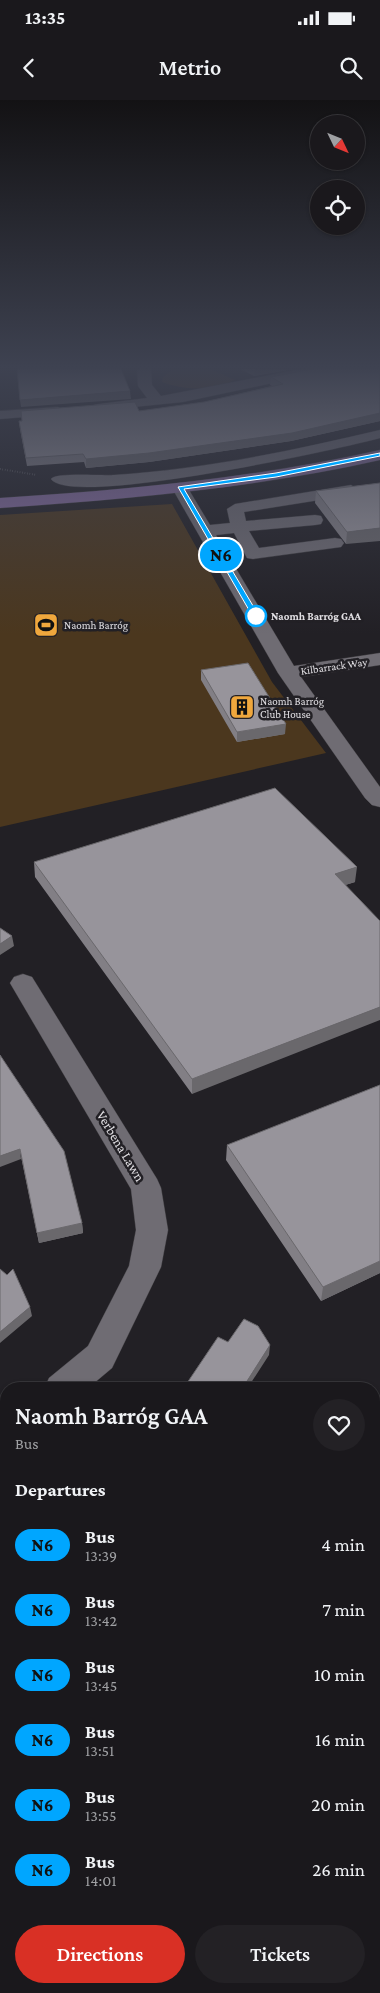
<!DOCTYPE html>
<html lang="en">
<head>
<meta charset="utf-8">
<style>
	:root { --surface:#1a181c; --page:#232125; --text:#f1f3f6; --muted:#9fa0a3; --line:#38373b; --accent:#d93025 }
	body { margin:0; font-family:"Crimson Pro",serif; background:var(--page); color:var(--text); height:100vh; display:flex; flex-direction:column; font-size:19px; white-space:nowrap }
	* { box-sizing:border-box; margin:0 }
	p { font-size:16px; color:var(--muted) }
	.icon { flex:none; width:28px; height:28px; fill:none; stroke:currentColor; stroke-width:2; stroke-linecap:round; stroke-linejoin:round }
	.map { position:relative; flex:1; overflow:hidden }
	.sheet { position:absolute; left:0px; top:1282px; width:380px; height:611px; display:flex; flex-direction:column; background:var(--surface); border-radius:20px 20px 0 0; box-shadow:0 1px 4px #0004,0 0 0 1px var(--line) }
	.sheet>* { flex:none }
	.badge { padding:0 10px; border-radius:16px; font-size:18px; line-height:32px }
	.needle { width:32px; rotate:133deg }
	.tools { position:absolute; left:310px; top:15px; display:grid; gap:10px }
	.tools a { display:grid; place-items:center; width:55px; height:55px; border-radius:50%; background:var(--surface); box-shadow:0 1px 4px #0004,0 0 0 1px var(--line); font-size:25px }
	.map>.badge { position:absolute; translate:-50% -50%; box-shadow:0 0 0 2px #fff }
	h2 { padding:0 15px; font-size:19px; line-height:45px }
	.round { display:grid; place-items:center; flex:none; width:52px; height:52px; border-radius:26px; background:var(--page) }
	.summary { display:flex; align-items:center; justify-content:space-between; height:85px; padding:0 15px }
	h1 { font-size:24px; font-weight:600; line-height:38px }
	.primary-button { display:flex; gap:10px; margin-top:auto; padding:10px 15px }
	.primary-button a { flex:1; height:58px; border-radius:30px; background:var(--accent); color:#fff; font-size:20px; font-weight:600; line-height:58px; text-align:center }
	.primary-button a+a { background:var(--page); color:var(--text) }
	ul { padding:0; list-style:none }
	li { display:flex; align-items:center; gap:15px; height:65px; padding:0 15px }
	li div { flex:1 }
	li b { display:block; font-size:19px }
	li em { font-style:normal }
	li .badge { min-width:55px; font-weight:700; text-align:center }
	.status { display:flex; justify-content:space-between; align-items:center; height:35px; padding:0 25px; background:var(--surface); direction:ltr }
	.status svg { height:14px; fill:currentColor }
	header { display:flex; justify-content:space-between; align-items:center; height:65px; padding:0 15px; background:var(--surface); font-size:22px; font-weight:600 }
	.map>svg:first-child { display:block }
</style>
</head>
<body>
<div class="status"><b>13:35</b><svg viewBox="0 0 49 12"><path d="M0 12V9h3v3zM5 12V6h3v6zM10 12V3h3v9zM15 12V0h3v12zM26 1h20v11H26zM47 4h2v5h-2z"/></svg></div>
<header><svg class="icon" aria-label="back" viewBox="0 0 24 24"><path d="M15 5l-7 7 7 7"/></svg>Metrio<svg class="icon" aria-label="search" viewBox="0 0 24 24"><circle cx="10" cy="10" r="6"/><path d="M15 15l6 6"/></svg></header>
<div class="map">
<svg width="380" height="1893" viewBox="0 0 380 1893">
	<rect width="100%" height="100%" fill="#222025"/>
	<path fill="#4b371e" d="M173,269h37l25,11c-23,11 -50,11 -73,2l1,-5z
		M172,404l100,178 54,71 -326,74v-312z"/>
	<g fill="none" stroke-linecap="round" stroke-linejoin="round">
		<defs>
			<path id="minor" d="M137,269h14l1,16 9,11 141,-27h25l-7,4 -137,29 -89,9 -2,-3 2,-3 5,-1 48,-6 -9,-12z
				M58,307l7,4 -2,3 -63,5v-8z
				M380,330v8c-40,11 -309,70 -329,41 5,-7 51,-3 63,-4 90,-6 178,-24 266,-45z
				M180,383l6,2 24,40 20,-2 -3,-14 8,-5 116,-19 8,5 -8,5 -107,17 2,9 69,-6 6,1 2,4 -2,4 -6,1 -66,6 10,17 76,-10 6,1 3,4 -3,4 -88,12 -6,-1 -13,-25 -18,2 78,131 86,-13v12l-79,12 79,110v20l-8,-2 -7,-7 -87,-125 -106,-185z
				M23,874l9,3 125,202 4,9 7,42 -7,37 -49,101 -25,21h-43l5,-11 39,-32 41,-80 7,-36 -5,-41 -121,-206 4,-6z
				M6,1316v35l-6,3v-36z"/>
			<path id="major" d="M380,350v10c-125,28 -252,39 -380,48v-10c128,-8 255,-20 380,-48z"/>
		</defs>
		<use href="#minor" stroke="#3f3d41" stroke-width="1"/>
		<use href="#major" stroke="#3f3d41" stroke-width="1"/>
		<path stroke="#78767a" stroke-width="2" stroke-dasharray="0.5 2" stroke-linecap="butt" d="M0,369l37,6"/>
		<use href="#minor" fill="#6f6c73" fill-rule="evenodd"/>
		<use href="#major" fill="#866c9f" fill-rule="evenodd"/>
		<defs>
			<path id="rail-far1" d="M374,1379l6,-6"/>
			<path id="rail" d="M374,1405l6,-6
				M0,1740l6,-7
				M0,1771l6,-6"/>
		</defs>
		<use href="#rail-far1" stroke="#7f7d82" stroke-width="6"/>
		<use href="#rail" stroke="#7f7d82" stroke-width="8"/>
		<use href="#rail-far1" stroke="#222025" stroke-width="4.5" stroke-dasharray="13" stroke-linecap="butt"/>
		<use href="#rail" stroke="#222025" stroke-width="5.5" stroke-dasharray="17" stroke-linecap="butt"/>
	</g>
	<path fill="#827f85" d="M240,269h53l-39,7z
		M380,269v52l-89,20 -142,21 -63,6 -2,-6 -57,4 -7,-37 -1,-8 120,-10 65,-9 68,-16 -2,-1 1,-8z
		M380,383l-34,61 -31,-41 1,-12z
		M201,570l84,64 -48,8 -36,-62z
		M34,762l321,20 -10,3 -153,209 -157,-217z
		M0,955l82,168 1,10 -44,10z
		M380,985v188l-59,28 -95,-141 1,-15z
		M380,1587v113l-4,3 -2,-4v-107z
		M6,1597v44l-6,-7v-30z"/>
	<path fill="#6a686c" d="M255,269h38l-39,7z
		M130,291l1,8 -110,8 -1,-7z
		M380,313v8l-89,20 -142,21 -63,6v-9z
		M380,428v13l-34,3 1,-12z
		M286,624l-1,10 -48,8v-10z
		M357,767l-2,15 -22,7 2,-15z
		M12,836l2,10 -14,9v-11z
		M380,907v13l-188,74v-15z
		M20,1049l1,10 -21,8v-11z
		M82,1123l1,10 -44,10 -2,-10z
		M380,1161v12l-59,28 2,-14z
		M30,1207l2,9 -32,27v-11z
		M270,1245l-1,10 -22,34h-5z
		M6,1513v10l-6,5v-9z
		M380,1694v6l-4,3 3,-8z"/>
	<path fill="#97949b" stroke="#6a686c" d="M17,269h104l9,22 -110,9z
		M313,269h67v44l-88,20 -143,20 -63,6 -3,-5 -57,4 -7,-37h3l-1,-10 114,-9 4,9 65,-9 79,-18 -12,-7z
		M380,383v45l-33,4 -31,-41z
		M248,563l38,61 -49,8 -36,-62z
		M275,688l82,79 -22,7 45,47v86l-188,72 -158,-217z
		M0,828l12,8 -12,8z
		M0,955l64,96 18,72 -45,10 -17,-84 -20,7z
		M380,985v176l-57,26 -96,-142z
		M0,1169l7,6 6,-6 17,38 -30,25z
		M244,1219l14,7 12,19 -28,44h-59l35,-52 10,5z
		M6,1443v70l-6,6v-71z
		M380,1587v107l-1,1 -5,-9v-94z
		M6,1597v38l-1,2 -5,-5v-28z
		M6,1864v24h327l3,5h-336v-24z"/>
	<linearGradient id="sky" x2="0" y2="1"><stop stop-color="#131214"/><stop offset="0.5" stop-color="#3e4251"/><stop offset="1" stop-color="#3e4251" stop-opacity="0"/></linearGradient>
	<rect width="380" height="534" fill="url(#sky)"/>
	<path fill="#00a6ff" stroke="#fff" d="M380,353v3l-104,21 -92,12 75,127 -6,1 -75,-130 98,-14z"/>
	<defs>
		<symbol id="stadium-square" viewBox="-11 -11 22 22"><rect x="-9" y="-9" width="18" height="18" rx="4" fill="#efa73d" stroke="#222025"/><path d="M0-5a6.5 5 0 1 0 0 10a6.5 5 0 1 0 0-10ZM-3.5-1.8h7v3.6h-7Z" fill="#111"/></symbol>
		<symbol id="building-square" viewBox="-11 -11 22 22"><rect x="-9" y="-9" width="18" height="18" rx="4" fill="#efa73d" stroke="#222025"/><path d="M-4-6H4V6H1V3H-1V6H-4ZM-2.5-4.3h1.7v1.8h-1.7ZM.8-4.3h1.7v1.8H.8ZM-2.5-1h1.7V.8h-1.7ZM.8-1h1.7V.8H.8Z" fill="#111"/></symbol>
	</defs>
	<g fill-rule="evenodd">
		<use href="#stadium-square" x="32" y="511" width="28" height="28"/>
		<use href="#building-square" x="228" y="593" width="28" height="28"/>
	</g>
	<circle fill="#fff" stroke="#00a6ff" stroke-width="2.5" cx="256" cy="516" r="10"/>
	<g text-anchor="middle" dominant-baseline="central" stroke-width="5" stroke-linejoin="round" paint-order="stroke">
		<g font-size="11" font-weight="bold" fill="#e0dee2" stroke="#222025" text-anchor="start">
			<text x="271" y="516">Naomh Barróg GAA</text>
		</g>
		<g font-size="11" fill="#e0dee2" stroke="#222025" text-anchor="start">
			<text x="64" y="525">Naomh Barróg</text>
			<text x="260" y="601">Naomh Barróg<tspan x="260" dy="13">Club House</tspan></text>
		</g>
		<g font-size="11" fill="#e0dee2" stroke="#222025">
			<text transform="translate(334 566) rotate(-8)">Kilbarrack Way</text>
		</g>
		<g font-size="14" fill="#e0dee2" stroke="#222025">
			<text transform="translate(121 1046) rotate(59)">Verbena Lawn</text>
		</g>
	</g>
</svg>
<div class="tools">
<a><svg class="needle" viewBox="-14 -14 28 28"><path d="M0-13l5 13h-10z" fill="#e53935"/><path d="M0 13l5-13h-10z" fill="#9fa0a3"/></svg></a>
<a><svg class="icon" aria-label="locate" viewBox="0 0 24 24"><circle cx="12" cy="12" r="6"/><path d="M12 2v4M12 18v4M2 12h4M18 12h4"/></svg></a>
</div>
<b class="badge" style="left:221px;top:455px;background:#00a6ff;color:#111">N6</b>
<section class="sheet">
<div class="summary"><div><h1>Naomh Barróg GAA</h1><p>Bus</p></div><a class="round"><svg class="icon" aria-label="heart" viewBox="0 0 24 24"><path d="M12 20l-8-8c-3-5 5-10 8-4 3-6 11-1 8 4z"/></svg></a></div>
<h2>Departures</h2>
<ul>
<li><span class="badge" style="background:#00a6ff;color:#111">N6</span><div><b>Bus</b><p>13:39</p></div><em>4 min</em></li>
<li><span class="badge" style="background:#00a6ff;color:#111">N6</span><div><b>Bus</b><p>13:42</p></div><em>7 min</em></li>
<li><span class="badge" style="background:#00a6ff;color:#111">N6</span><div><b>Bus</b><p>13:45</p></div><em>10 min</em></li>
<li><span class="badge" style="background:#00a6ff;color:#111">N6</span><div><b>Bus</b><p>13:51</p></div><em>16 min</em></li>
<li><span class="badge" style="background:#00a6ff;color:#111">N6</span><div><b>Bus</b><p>13:55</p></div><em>20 min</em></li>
<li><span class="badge" style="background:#00a6ff;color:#111">N6</span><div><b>Bus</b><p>14:01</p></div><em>26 min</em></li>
</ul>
<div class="primary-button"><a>Directions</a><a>Tickets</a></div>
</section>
</div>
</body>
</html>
